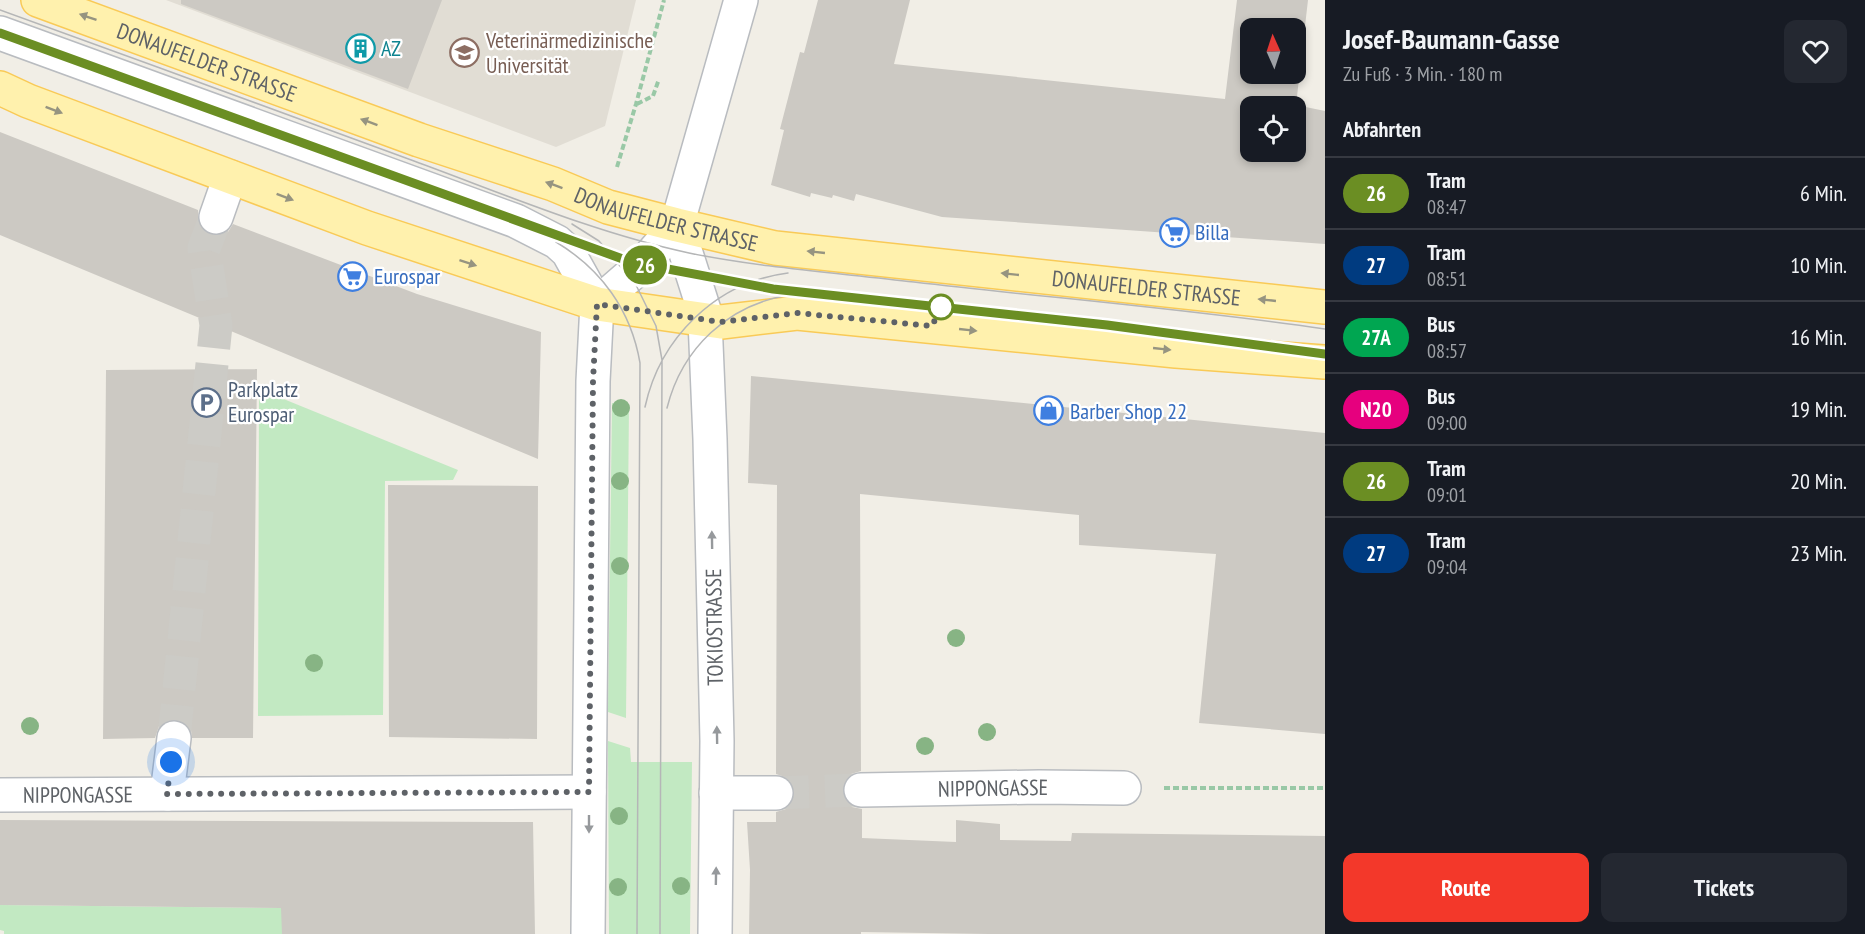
<!DOCTYPE html>
<html lang="de">
<head>
<meta charset="utf-8">
<style>
	:root { --surface:#171b24; --page:#242831; --text:#f1f3f6; --muted:#9ea1a6; --line:#363941; --accent:#f3382a }
	body { margin:0; font-family:"PT Sans Narrow",sans-serif; background:var(--page); color:var(--text); height:100vh; display:flex; flex-direction:column; font-size:22px; white-space:nowrap }
	* { box-sizing:border-box; margin:0 }
	p { font-size:20px; color:var(--muted) }
	.icon { flex:none; width:33px; height:33px; fill:none; stroke:currentColor; stroke-width:2; stroke-linecap:round; stroke-linejoin:round }
	.map { position:relative; flex:1; overflow:hidden }
	.details { display:flex; flex-direction:column; background:var(--surface); width:540px }
	.details>* { flex:none }
	.badge { padding:0 12px; border-radius:20px; font-size:21px; line-height:39px }
	.needle { width:39px; rotate:357deg }
	.tools { position:absolute; left:1240px; top:18px; display:grid; gap:12px }
	.tools a { display:grid; place-items:center; width:66px; height:66px; border-radius:12px; background:var(--surface); box-shadow:0 3px 9px #0003; font-size:30px }
	.you { position:absolute; width:30px; height:30px; margin:-15px; border:4px solid #fff; border-radius:50%; background:#1a73e8; box-shadow:0 0 0 9px #1a73e833 }
	.map>.badge { position:absolute; translate:-50% -50%; box-shadow:0 0 0 3px #fff }
	h2 { padding:0 18px; font-size:22px; line-height:54px }
	.round { display:grid; place-items:center; flex:none; width:63px; height:63px; border-radius:12px; background:var(--page) }
	.overview { display:flex; align-items:center; justify-content:space-between; height:102px; padding:0 18px }
	h1 { font-size:28px; font-weight:700; line-height:45px }
	.action { display:flex; gap:12px; margin-top:auto; padding:12px 18px }
	.action a { flex:1; height:69px; border-radius:12px; background:var(--accent); color:#fff; font-size:24px; font-weight:700; line-height:69px; text-align:center }
	.action a+a { background:var(--page); color:var(--text) }
	ul { padding:0; list-style:none }
	li { display:flex; align-items:center; gap:18px; height:72px; padding:0 18px; border-top:2px solid var(--line) }
	li div { flex:1 }
	li b { display:block; font-size:22px }
	li em { font-style:normal }
	li .badge { min-width:66px; font-weight:700; text-align:center }
	main { display:flex; flex:1; min-height:0 }
	.map>svg:first-child { display:block }
</style>
</head>
<body>
<main>
<div class="map">
<svg width="1325" height="934" viewBox="0 0 1325 934">
	<rect width="100%" height="100%" fill="#f1eee6"/>
	<path fill="#e1ddd4" d="M166,0h470l-31,126 -49,21z"/>
	<path fill="#c2e9c2" d="M259,389l199,81 -5,10 -68,1 -2,234 -125,1z
		M612,403l17,2 -3,313 -18,-6z
		M608,741l22,7 1,14h61l-2,172h-81z
		M0,905l286,3 45,26h-327v-3l-4,-1z"/>
	<path fill="#ccc9c3" fill-rule="evenodd" d="M181,0h261l-34,89 -227,-85z
		M818,0h92l-16,64 331,35 12,-99h71l-12,105 29,6v133l-383,-27 -86,-23 -2,7 -21,-6 -1,3 -21,-5 -1,4 -39,-12 13,-55 -4,-1 20,-77 4,1zM1251,28h45v46h-45zM1251,106h45v46h-45z
		M0,132l198,78v11l3,8 8,5 11,1 8,-3 5,-8 184,70 124,38 -3,127 -538,-224z
		M257,369l-4,369h-61l-1,-8 -5,-7 -10,-4 -10,2 -7,5 -4,12 -52,1 3,-369z
		M751,376l574,57v301l-126,-11 17,-169 -137,-9v-30l-219,-21 1,277 -10,3 -6,6 -3,10 3,10 7,7 10,2v29l94,4v-22l44,4v16l71,1 1,-8 253,3v98h-337l-127,-2v2h-112l1,-64 -3,-48h29v-10l10,-3 6,-6 3,-9 -3,-11 -7,-6 -9,-3 1,-289 -29,-2z
		M388,485l150,1 -1,253 -148,-2z
		M0,820l533,2 2,112h-253l-1,-26 -281,-3z"/>
	<g fill="none" stroke-linecap="round" stroke-linejoin="round">
		<path stroke="#cccbc6" stroke-width="33" stroke-dasharray="33 16" stroke-linecap="butt" d="M174,738l42,-413 -12,-77 12,-31
			M776,793l85,-3"/>
		<defs>
			<g id="minor">
				<path d="M0,33l516,188 41,21 11,10 29,52"/>
				<path d="M216,217l14,-40"/>
				<path id="s1" d="M861,790l178,-3 85,1"/>
				<path d="M716,793h60"/>
				<path d="M167,794l7,-56"/>
				<path id="s2" d="M0,795l589,-3"/>
				<path d="M588,934l5,-553 4,-77 46,-40 34,-39"/>
				<path d="M715,934l2,-193 -7,-302 -5,-119 -1,-10 -27,-85 64,-225"/>
			</g>
			<g id="major">
				<path id="s3" d="M38,0l381,140 134,44 55,23 69,18 98,23 550,59"/>
				<path d="M0,88l28,13 339,127 230,76 124,18 76,-9 379,38 149,11"/>
			</g>
		</defs>
		<use href="#minor" stroke="#b9bcc0" stroke-width="36"/>
		<use href="#major" stroke="#f9ca57" stroke-width="36"/>
		<path stroke="#99c8a6" stroke-width="4" stroke-dasharray="6 3" stroke-linecap="butt" d="M637,104l16,-8 6,-17
			M617,167l19,-63 28,-104
			M1164,788h161"/>
		<use href="#minor" stroke="#fff" stroke-width="33"/>
		<use href="#major" stroke="#fff1ad" stroke-width="33"/>
		<path stroke="#b5b6b7" stroke-width="1.5" d="M0,10c138,50 277,100 414,151 90,33 181,72 275,92 74,15 150,20 225,29 137,16 274,27 411,47
			M0,33l631,229 142,27 334,36 218,29
			M572,224l27,17 37,44 20,41 6,34 -2,574
			M556,242c45,27 75,68 84,121l-3,571
			M645,407c15,-69 71,-125 143,-134
			M667,408c15,-60 61,-103 122,-113"/>
	</g>
	<g fill="#87b484">
		<circle cx="621" cy="408" r="9"/>
		<circle cx="620" cy="481" r="9"/>
		<circle cx="620" cy="566" r="9"/>
		<circle cx="956" cy="638" r="9"/>
		<circle cx="314" cy="663" r="9"/>
		<circle cx="30" cy="726" r="9"/>
		<circle cx="987" cy="732" r="9"/>
		<circle cx="925" cy="746" r="9"/>
		<circle cx="619" cy="816" r="9"/>
		<circle cx="681" cy="886" r="9"/>
		<circle cx="618" cy="887" r="9"/>
	</g>
	<defs><path id="oneway-solid" d="M-6-.8H1V-3.2L6.5 0L1 3.2V.8H-6Z" transform="scale(1.5)"/></defs>
	<g fill="#969480">
		<use href="#oneway-solid" transform="translate(88 17) rotate(-161)"/>
		<use href="#oneway-solid" transform="translate(54 110) rotate(21)"/>
		<use href="#oneway-solid" transform="translate(369 122) rotate(-160)"/>
		<use href="#oneway-solid" transform="translate(554 185) rotate(-160)"/>
		<use href="#oneway-solid" transform="translate(285 197) rotate(21)"/>
		<use href="#oneway-solid" transform="translate(816 252) rotate(-174)"/>
		<use href="#oneway-solid" transform="translate(468 263) rotate(18)"/>
		<use href="#oneway-solid" transform="translate(1010 274) rotate(-174)"/>
		<use href="#oneway-solid" transform="translate(1267 300) rotate(-174)"/>
		<use href="#oneway-solid" transform="translate(968 330) rotate(6)"/>
		<use href="#oneway-solid" transform="translate(1162 349) rotate(6)"/>
	</g>
	<g fill="#96999c">
		<use href="#oneway-solid" transform="translate(712 540) rotate(-91)"/>
		<use href="#oneway-solid" transform="translate(717 735) rotate(-91)"/>
		<use href="#oneway-solid" transform="translate(589 824) rotate(90)"/>
		<use href="#oneway-solid" transform="translate(716 876) rotate(-89)"/>
	</g>
	<g fill="none" stroke-linecap="round" stroke-linejoin="round">
		<defs>
			<path id="line" d="M0,33l631,229 142,27 334,36 218,29"/>
		</defs>
		<use href="#line" stroke="#fff" stroke-width="14"/>
		<use href="#line" stroke="#6b8e23" stroke-width="9"/>
		<path stroke="#5e6267" stroke-width="6" stroke-dasharray="0 10.8" d="M171,762l-4,32 422,-2 4,-411 4,-77 124,18 76,-9 135,13 9,-19"/>
	</g>
	<defs>
		<symbol id="building-ring" viewBox="-11 -11 22 22"><circle r="9.5" fill="#fff" stroke="#0f9aa8" stroke-width="1.5"/><path d="M-4-6H4V6H1V3H-1V6H-4ZM-2.5-4.3h1.7v1.8h-1.7ZM.8-4.3h1.7v1.8H.8ZM-2.5-1h1.7V.8h-1.7ZM.8-1h1.7V.8H.8Z" fill="#0f9aa8"/></symbol>
		<symbol id="university-ring" viewBox="-11 -11 22 22"><circle r="9.5" fill="#fff" stroke="#8d6e63" stroke-width="1.5"/><path d="M0-5L7-2L0 1L-7-2ZM-4 1L0 2.5L4 1V4Q0 6-4 4Z" fill="#8d6e63"/></symbol>
		<symbol id="supermarket-ring" viewBox="-11 -11 22 22"><circle r="9.5" fill="#fff" stroke="#3f7fe0" stroke-width="1.5"/><path d="M-6-5.5h2.5l.6 2H6L4.5 2H-2.5L-4.4-4H-6ZM-1.5 3.2a1.3 1.3 0 1 0 .1 0ZM3 3.2a1.3 1.3 0 1 0 .1 0Z" fill="#3f7fe0"/></symbol>
		<symbol id="parking-ring" viewBox="-11 -11 22 22"><circle r="9.5" fill="#fff" stroke="#5c6f8a" stroke-width="1.5"/><path d="M-3.5-5.5H1a3.5 3.5 0 0 1 0 7H-1V5.5H-3.5ZM-1-3.4V-.6H.8a1.4 1.4 0 0 0 0-2.8Z" fill="#5c6f8a"/></symbol>
		<symbol id="shop-ring" viewBox="-11 -11 22 22"><circle r="9.5" fill="#fff" stroke="#3f7fe0" stroke-width="1.5"/><path d="M-5-2.5h2.3a2.7 3.5 0 0 1 5.4 0H5L5.5 6h-11ZM-1.5-2.5h3a1.5 2.3 0 0 0-3 0Z" fill="#3f7fe0"/></symbol>
	</defs>
	<g fill-rule="evenodd">
		<use href="#building-ring" x="344" y="32" width="33" height="33"/>
		<use href="#university-ring" x="448" y="36" width="33" height="33"/>
		<use href="#supermarket-ring" x="1158" y="216" width="33" height="33"/>
		<use href="#supermarket-ring" x="336" y="260" width="33" height="33"/>
		<use href="#parking-ring" x="190" y="386" width="33" height="33"/>
		<use href="#shop-ring" x="1032" y="394" width="33" height="33"/>
	</g>
	<circle fill="#fff" stroke="#6b8e23" stroke-width="3" cx="941" cy="307" r="12"/>
	<g text-anchor="middle" dominant-baseline="central" stroke-width="4.5" stroke-linejoin="round" paint-order="stroke">
		<g font-size="22" fill="#785e54" stroke="#fff" text-anchor="start">
			<text x="486" y="40">Veterinärmedizinische<tspan x="486" dy="25">Universität</tspan></text>
		</g>
		<g font-size="22" fill="#0d838f" stroke="#fff" text-anchor="start">
			<text x="381" y="48">AZ</text>
		</g>
		<g font-size="22" fill="#5e6267" stroke="#fff">
			<text stroke="none"><textPath href="#s3" startOffset="180">DONAUFELDER STRASSE</textPath></text>
			<text stroke="none"><textPath href="#s3" startOffset="666">DONAUFELDER STRASSE</textPath></text>
			<text stroke="none"><textPath href="#s3" startOffset="1152">DONAUFELDER STRASSE</textPath></text>
			<text transform="translate(714 627) rotate(-91)">TOKIOSTRASSE</text>
			<text stroke="none"><textPath href="#s1" startOffset="132">NIPPONGASSE</textPath></text>
			<text stroke="none"><textPath href="#s2" startOffset="78">NIPPONGASSE</textPath></text>
		</g>
		<g font-size="22" fill="#366cbe" stroke="#fff" text-anchor="start">
			<text x="1195" y="232">Billa</text>
			<text x="374" y="276">Eurospar</text>
			<text x="1070" y="411">Barber Shop 22</text>
		</g>
		<g font-size="22" fill="#4e5e75" stroke="#fff" text-anchor="start">
			<text x="228" y="389">Parkplatz<tspan x="228" dy="25">Eurospar</tspan></text>
		</g>
	</g>
</svg>
<div class="tools">
<a><svg class="needle" viewBox="-14 -14 28 28"><path d="M0-13l5 13h-10z" fill="#e53935"/><path d="M0 13l5-13h-10z" fill="#9ea1a6"/></svg></a>
<a><svg class="icon" aria-label="locate" viewBox="0 0 24 24"><circle cx="12" cy="12" r="6"/><path d="M12 2v4M12 18v4M2 12h4M18 12h4"/></svg></a>
</div>
<div class="you" style="left:171px;top:762px"></div>
<b class="badge" style="left:645px;top:265px;background:#6b8e23;color:#fff">26</b>
</div>
<section class="details">
<div class="overview"><div><h1>Josef-Baumann-Gasse</h1><p>Zu Fuß · 3 Min. · 180 m</p></div><a class="round"><svg class="icon" aria-label="heart" viewBox="0 0 24 24"><path d="M12 20l-8-8c-3-5 5-10 8-4 3-6 11-1 8 4z"/></svg></a></div>
<h2>Abfahrten</h2>
<ul>
<li><span class="badge" style="background:#6b8e23;color:#fff">26</span><div><b>Tram</b><p>08:47</p></div><em>6 Min.</em></li>
<li><span class="badge" style="background:#003b80;color:#fff">27</span><div><b>Tram</b><p>08:51</p></div><em>10 Min.</em></li>
<li><span class="badge" style="background:#00a651;color:#fff">27A</span><div><b>Bus</b><p>08:57</p></div><em>16 Min.</em></li>
<li><span class="badge" style="background:#e6007e;color:#fff">N20</span><div><b>Bus</b><p>09:00</p></div><em>19 Min.</em></li>
<li><span class="badge" style="background:#6b8e23;color:#fff">26</span><div><b>Tram</b><p>09:01</p></div><em>20 Min.</em></li>
<li><span class="badge" style="background:#003b80;color:#fff">27</span><div><b>Tram</b><p>09:04</p></div><em>23 Min.</em></li>
</ul>
<div class="action"><a>Route</a><a>Tickets</a></div>
</section>
</main>
</body>
</html>
